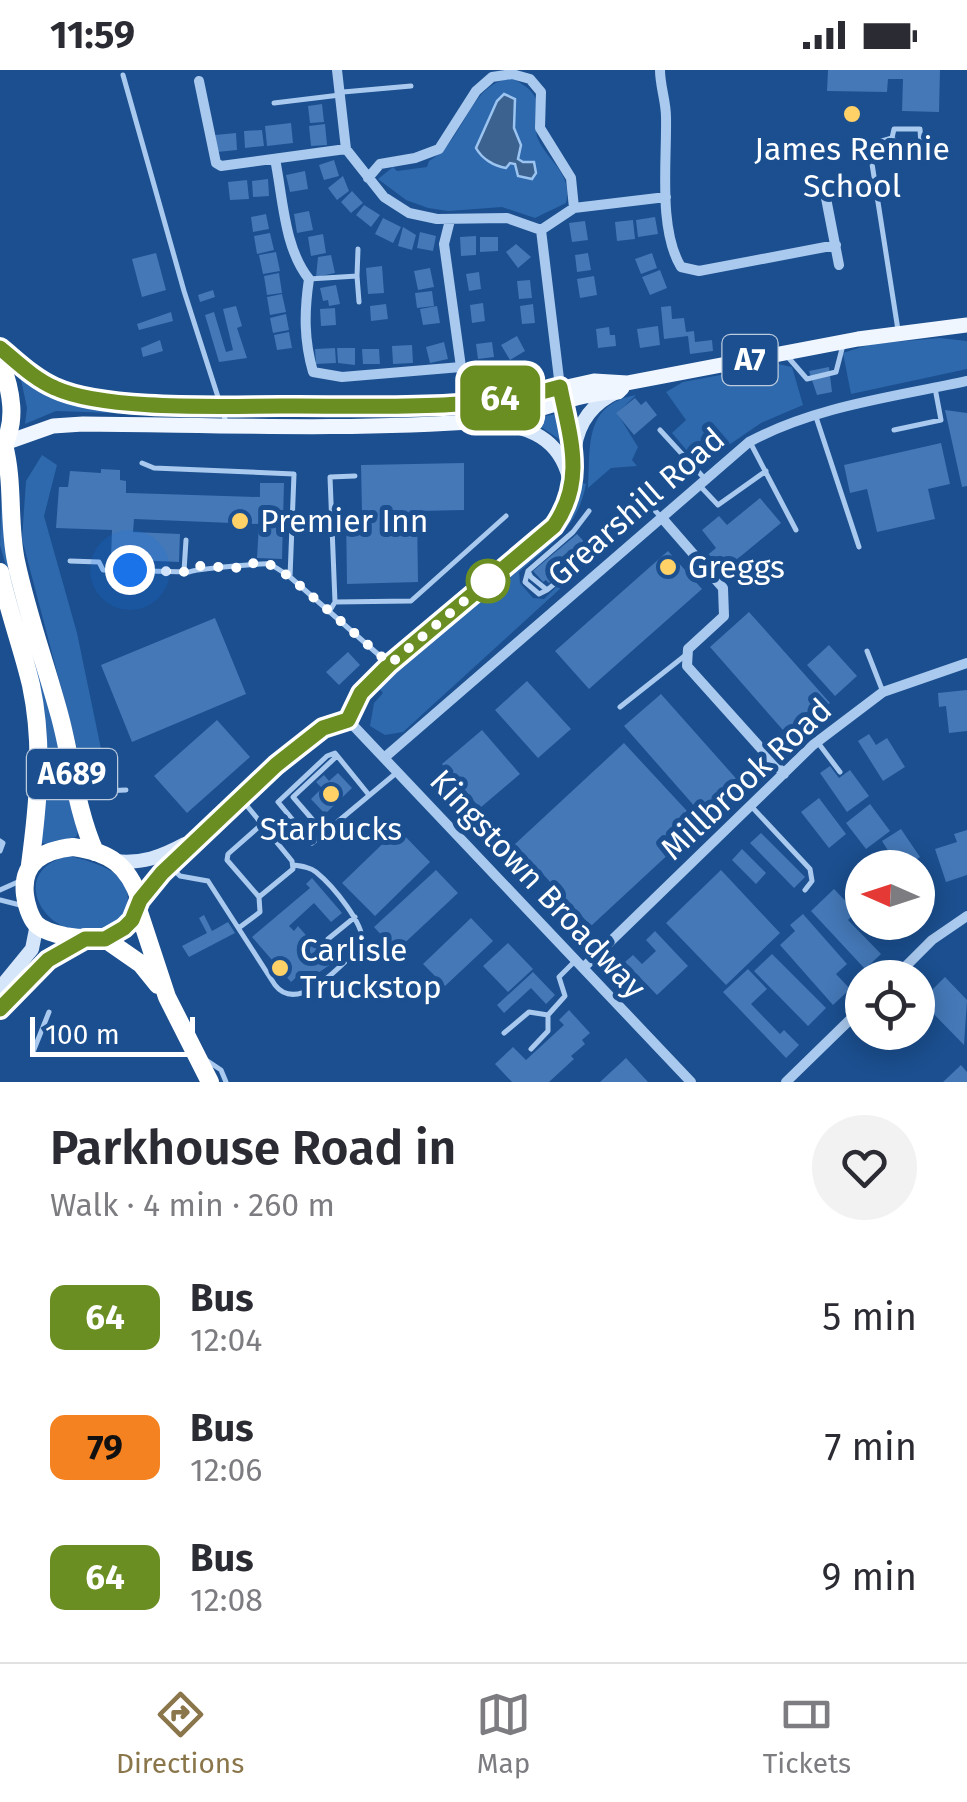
<!DOCTYPE html>
<html lang="en">
<head>
<meta charset="utf-8">
<style>
	:root { --surface:#fff; --page:#f2f2f3; --text:#2b2b33; --muted:#7c7c81; --line:#e1e1e2; --accent:#8a764a }
	body { margin:0; font-family:"Fira Sans",sans-serif; background:var(--page); color:var(--text); height:100vh; display:flex; flex-direction:column; font-size:38px; white-space:nowrap }
	* { box-sizing:border-box; margin:0 }
	p { font-size:32px; color:var(--muted) }
	.icon { flex:none; width:55px; height:55px; fill:none; stroke:currentColor; stroke-width:2; stroke-linecap:round; stroke-linejoin:round }
	.map { position:relative; height:1012px; overflow:hidden }
	.sheet { display:flex; flex-direction:column; background:var(--surface); flex:1 }
	.sheet>* { flex:none }
	.badge { padding:0 20px; border-radius:15px; font-size:35px; line-height:65px }
	.needle { width:65px; rotate:273deg }
	.buttons { position:absolute; left:845px; top:780px; display:grid; gap:20px }
	.buttons a { display:grid; place-items:center; width:90px; height:90px; border-radius:50%; background:var(--surface); box-shadow:0 5px 25px #0003; font-size:50px }
	.scale { position:absolute; left:30px; bottom:25px; width:165px; box-sizing:border-box; padding-left:10px; border:5px solid #fff; border-top:0; font-size:28px; line-height:35px; white-space:nowrap; color:#fff; -webkit-text-stroke:8px #1b4f8f; paint-order:stroke }
	.you { position:absolute; width:50px; height:50px; margin:-25px; border:8px solid #fff; border-radius:50%; background:#1a73e8; box-shadow:0 0 0 15px #1a73e833 }
	.map>.badge { position:absolute; translate:-50% -50%; box-shadow:0 0 0 5px #fff }
	.round { display:grid; place-items:center; flex:none; width:105px; height:105px; border-radius:52px; background:var(--page) }
	.overview { display:flex; align-items:center; justify-content:space-between; height:170px; padding:0 50px }
	h1 { font-size:48px; font-weight:600; line-height:75px }
	ul { padding:0; list-style:none }
	li { display:flex; align-items:center; gap:30px; height:130px; padding:0 50px }
	li div { flex:1 }
	li b { display:block; font-size:38px }
	li em { font-style:normal }
	li .badge { min-width:110px; font-weight:700; text-align:center }
	.status { display:flex; justify-content:space-between; align-items:center; height:70px; padding:0 50px; background:var(--surface); direction:ltr }
	.status svg { height:28px; fill:currentColor }
	.menu { display:flex; justify-content:space-around; align-items:center; height:140px; border-top:2px solid var(--line); background:var(--surface); font-size:28px; color:var(--muted) }
	.menu a { display:grid; justify-items:center; gap:5px }
	.menu .active { color:var(--accent) }
	.map>svg:first-child { display:block }
</style>
</head>
<body>
<div class="status"><b>11:59</b><svg viewBox="0 0 49 12"><path d="M0 12V9h3v3zM5 12V6h3v6zM10 12V3h3v9zM15 12V0h3v12zM26 1h20v11H26zM47 4h2v5h-2z"/></svg></div>
<div class="map">
<svg width="967" height="1012" viewBox="0 0 967 1012">
	<rect width="100%" height="100%" fill="#1b4f8f"/>
	<path fill="#2e69ad" d="M512,8c10,6 19,10 24,21 6,13 -4,27 2,40 10,23 35,34 28,64l-31,15 -33,-11 -54,4 -20,-3 -22,-8 -28,-21 15,-12 4,4 30,-4 2,-6c37,-20 38,-77 83,-83z
		M940,268l27,3v28l-116,25 -8,-41 28,-9z
		M778,294l14,3 11,38 -42,18 -54,37 -13,-1 -22,-26 14,-13 -20,-28 17,-10z
		M20,305c53,38 115,31 177,34l1,7 -142,-5 -31,13 2,-16z
		M636,325l-19,18 21,34 -6,13 5,6 -26,2 -23,20c3,-42 -5,-83 48,-93z
		M557,344l5,27 -24,-16 -16,-5z
		M42,385l15,10 -13,51 33,117 28,135 -21,7 -62,-236 4,-58z
		M2,402l76,360 -2,5 -30,7 -6,-2 -5,-172 -35,-125z
		M582,413l4,1c-8,44 -36,61 -67,88l1,11 13,15 11,1 84,-82v-10l7,-5 10,16 -4,4 -7,-5 -29,26 -10,22 -11,2 -181,165 -18,3 -15,-9 4,-23 9,-10 -4,-5 187,-164 8,-13z
		M69,786c14,3 31,8 44,16 22,14 19,45 -5,55 -59,24 -107,-56 -39,-71z"/>
	<path fill="#3c6290" stroke="#9cc4f0" stroke-width="2.5" d="M504,24l11,5 -1,29 7,17 -3,14 5,3h11l2,11 -4,6 -14,-3 -3,-12 -5,-1 -4,5c-12,-2 -24,-9 -30,-20l21,-47z"/>
	<path fill="#4478b7" d="M828,0h112l-1,42 -37,-1 1,-32h-15l-1,13 -60,-1z
		M322,34l2,18 -14,1 -2,-17z
		M291,53l2,20 -26,3 -2,-20z
		M325,54l2,21 -16,1 -2,-20z
		M262,60l2,16 -19,2 -1,-17z
		M236,63l1,17 -20,2 -2,-17z
		M334,90l5,16 -15,4 -5,-15z
		M305,101l3,18 -18,3 -4,-17z
		M343,106l6,15 -12,9 -9,-12z
		M268,109l1,17 -16,1 -1,-16z
		M247,110l2,19 -19,1 -2,-18z
		M352,121l11,12 -12,10 -10,-11z
		M364,135l16,10 -9,12 -15,-12z
		M309,141l4,19 -16,3 -3,-19z
		M266,144l3,15 -16,3 -2,-15z
		M655,147l3,17 -20,3 -2,-17z
		M383,148l18,9 -8,16 -18,-9z
		M633,150l2,19 -18,2 -2,-19z
		M585,151l3,19 -16,2 -3,-19z
		M403,157l13,8 -4,15 -14,-4z
		M420,162l16,4 -3,15 -16,-3z
		M270,163l4,17 -17,4 -3,-18z
		M323,164l3,19 -15,3 -3,-19z
		M476,166v19l-15,1 -1,-19z
		M480,167h18v14l-18,1z
		M516,174l15,13 -13,11 -12,-16z
		M276,182l4,19 -17,3 -4,-19z
		M156,183l10,37 -24,7 -10,-38z
		M588,183l3,17 -14,2 -2,-17z
		M652,183l5,15 -16,6 -6,-15z
		M331,185l4,18 -19,4 2,-20z
		M382,196l2,27 -16,1 -2,-26z
		M430,198l4,19 -16,3 -4,-19z
		M660,200l7,18 -17,7 -8,-18z
		M479,202l2,17 -12,2 -3,-17z
		M279,203l3,20 -15,2 -3,-19z
		M594,206l3,19 -17,3 -3,-19z
		M530,210l2,18 -13,1 -2,-18z
		M336,215l4,19 -11,2 -1,-6 -5,1 -3,-13z
		M213,220l2,7 -15,5 -2,-7z
		M432,221l2,15 -17,2 -2,-15z
		M282,224l4,18 -16,3 -3,-18z
		M483,233l2,18 -13,2 -2,-18z
		M386,234l2,15 -17,2 -1,-15z
		M533,234l2,19 -13,1 -2,-18z
		M236,236l6,20 -5,2 10,30 -28,4 -14,-47 9,-3 12,40 7,-2 -10,-41z
		M437,236l3,17 -17,2 -3,-16z
		M671,236l1,13 12,-1 2,14 8,-1 1,11 17,-2 1,11 -23,3 -2,-18 -24,3 -3,-32z
		M335,238l1,17 -15,1 -1,-17z
		M171,242l2,9 -34,9 -2,-6z
		M286,244l3,16 -16,3 -3,-15z
		M658,256l2,19 -20,3 -3,-19z
		M609,257l1,8h5l1,11 -18,2 -2,-19z
		M289,262l3,16 -15,2 -3,-15z
		M517,266l8,15 -15,9 -9,-15z
		M160,270l3,11 -20,6 -2,-9z
		M444,272l4,17 -18,4 -4,-16z
		M492,272l2,15 -16,2 -2,-15z
		M412,275l1,18 -20,1 -1,-18z
		M335,278l1,15 -20,1 -1,-15z
		M337,278h18v17l-17,-2z
		M362,279h17l1,15h-17z
		M829,297l3,25 -15,3 -8,-24z
		M635,328l6,7 5,-4 11,14 -23,20 -18,-22z
		M945,340l22,3v73l-5,1z
		M941,373l9,41 -22,5 7,30 -58,13 -10,-43 -17,4 -6,-28z
		M464,393v47l-47,1 1,71 -71,2 -1,-72h16l-1,-47z
		M101,399l19,1v10l6,1v12h4l130,4v-14h24l-2,76 -25,-1 2,-34 -125,-5 -1,13 47,2 -1,28 -68,-3 1,-29 -56,-2 3,-41h9l2,-16 31,2z
		M760,428l21,25 -63,52 -14,-17 12,-10 -14,-18 17,-14 8,9z
		M577,464l13,14 -41,35 -3,-3 -3,2 -10,-11z
		M668,481l34,38 -113,100 -34,-38z
		M749,542l81,91 -41,34 -79,-90z
		M215,548l31,76 -114,48 -31,-77z
		M829,575l28,31 -22,20 -28,-31z
		M348,582l12,13 -21,20 -13,-13z
		M527,611l44,48 -33,29 -43,-48z
		M967,620v41l-18,2 -3,-27 -7,1 -1,-14z
		M661,624l80,90 -37,33 -80,-91z
		M217,650l33,37 -63,56 -33,-37z
		M482,660l38,44 -40,34 -38,-44z
		M869,664l7,11 11,-7 18,29 -22,14 -25,-40z
		M624,673l76,82 -109,101 -76,-82z
		M830,696l9,12 11,-8 19,26 -22,16 -27,-39z
		M338,703l14,15 -27,26 -14,-15 11,-11 -6,-6 8,-7 5,6z
		M819,728l27,36 -17,14 -28,-36z
		M870,734l20,27 -24,18 -20,-26z
		M398,759l32,33 -55,54 -33,-33z
		M901,759l19,28 -16,11h-5l-17,-27z
		M967,760v45l-21,7 -11,-33 22,-7 -3,-8z
		M761,763l44,44 -11,11 -44,-45z
		M742,779l24,24 -10,11 -24,-24z
		M436,800l22,23 -62,58 -22,-24z
		M721,800l59,63 -54,52 -60,-62z
		M312,808l30,35 -11,9 -17,-19 -25,23 5,5 4,-5 33,38 -23,16 -7,-7 -10,9 -39,-45 58,-49 -4,-4z
		M834,819l22,23 -8,8 33,34 -16,15 -54,-58z
		M803,844l44,50 -11,10 14,15 -17,16 -53,-60 15,-14 -5,-6z
		M204,845l8,16 16,-9 7,11 -46,24 -7,-11 25,-13 -8,-15z
		M471,848l22,23 -48,45 -22,-22z
		M889,852h22l-11,11z
		M655,861l33,35 -31,29 -32,-33 8,-7 9,9 14,-13 -10,-11z
		M508,873l25,26 -25,23 -25,-26z
		M772,884l54,54 -18,18 -54,-55z
		M748,899l19,20 -16,15 29,30 4,-4 15,15 -13,13 -63,-66z
		M533,902l22,23 -9,9 -15,-16 -27,25 -7,-8z
		M945,907l22,23 -3,45 -43,-44z
		M569,940l21,23 -8,7 3,4 -14,12 3,3 -25,23h-37l-17,-18 18,-17 13,13 38,-35 -5,-5z
		M626,988l22,24h-48z
		M961,995l6,7v10h-24z"/>
	<g fill="none" stroke-linecap="round" stroke-linejoin="round">
		<path stroke="#a9c9ee" stroke-width="5" d="M123,5l61,216 42,131
			M343,22l68,-6
			M274,33l66,-8
			M892,68l6,6 23,2 -1,-17h-26l-2,9 -17,5 -5,8 28,179
			M357,206l1,-27
			M309,209l48,-3 2,26
			M787,286l20,23 29,-7 7,-27
			M816,347l43,130
			M660,360l45,49
			M894,360l47,-10 -6,-32
			M751,374l45,86
			M142,393l12,5 140,6 -4,103 98,86
			M701,417l17,18 48,-34
			M649,434l11,12
			M589,441l-16,21 -45,39 3,6 16,13c19,-15 76,-63 78,-84
			M70,491l29,1 4,8 86,2c6,-3 75,-9 80,-8 7,3 15,9 21,13
			M184,501l2,-31
			M528,501l-3,11 14,12 8,-4
			M335,532l-5,-125 25,-1
			M329,542l6,-10 76,-1 95,-85
			M867,581l16,41
			M620,637l67,-53
			M819,674l21,28
			M79,722l47,-2
			M369,725l-34,-42 -8,3 -49,46 34,41 83,-69
			M243,731l49,60 1,8 -34,28 -32,-37 1,-6 34,-30
			M751,736l59,63 2,12 -7,9
			M331,755l-13,1 -25,-29 44,-41
			M0,771l3,2 -3,8
			M172,798l8,8 28,5 67,104c24,31 69,-23 87,-40 5,-19 -30,-60 -46,-73 -6,-5 -15,-6 -23,-7
			M0,820l20,-9
			M0,830l20,5
			M240,857l20,-15 -1,-15
			M342,894l-12,-13 -2,-12 27,-22
			M504,963l25,-21 19,3
			M531,979l17,-18v-16l17,-19 -6,-19 15,-15
			M33,982l16,-40
			M206,990l15,10 5,12"/>
		<path stroke="#a9c9ee" stroke-width="10" d="M337,0l9,79 38,48 25,16 28,6 70,-1 34,12 19,157
			M660,0c0,16 6,31 6,47 1,44 -8,112 15,150l18,4 137,-26
			M199,11l17,82 5,3 125,-17
			M275,89c8,39 9,89 34,120 -5,34 -5,61 4,93l29,5 119,-10 -17,-123 6,-24
			M368,108l12,-14 35,-6 24,-9 37,-58 16,-14 20,-3 18,5 11,13 -1,36 31,50 3,30 -33,22
			M825,123l14,72
			M574,138l92,-11
			M662,448l61,70 1,28 -36,33 -1,17 97,108
			M348,650l343,362
			M384,688l365,-316c67,-36 145,-45 218,-61
			M583,898l230,-223 70,-53 84,-29
			M894,908l38,-38 35,-24
			M786,1012l76,-74"/>
		<path stroke="#d6e6fa" stroke-width="14" d="M492,352c37,5 67,16 77,56
			M575,377c4,-26 18,-44 42,-55
			M115,791c27,3 46,-4 70,-17
			M140,830c29,-36 64,-67 98,-98 35,-31 65,-67 110,-82l13,-27 29,-28 164,-139c30,-44 17,-85 8,-134
			M0,918l32,-39 5,-25
			M0,939l48,-49 37,-21"/>
		<path stroke="#f0f6ff" stroke-width="15" d="M0,278l33,28 24,13 30,8 53,5 81,5 193,1 117,-13 63,-14 33,2 231,-44 109,-14
			M5,373l48,-17 30,-2c133,1 266,7 400,-3 46,-3 91,-29 135,-29l4,-4"/>
		<path stroke="#fff" stroke-width="18" d="M0,290c11,29 19,63 0,91
			M4,375c10,38 4,78 12,116 11,52 30,104 44,156 12,45 16,92 35,135
			M0,502c8,38 22,75 31,113 13,61 7,120 -1,180
			M73,777c37,5 55,18 67,53 -9,38 -41,42 -75,36 -9,-2 -22,-5 -29,-12 -6,-7 -10,-20 -11,-29 -4,-33 19,-45 48,-48z
			M138,839l29,88 43,85
			M105,869l36,25 17,21"/>
	</g>
	<g fill="none" stroke-linecap="round" stroke-linejoin="round">
		<defs>
			<path id="line" d="M0,278c17,14 34,31 55,40 50,23 169,18 226,18 93,-1 189,7 279,-19 10,51 26,93 -6,139l-164,138 -29,29 -13,27 -25,8 -47,37 -114,108 -22,27 -8,20 -8,8 -19,11h-20l-37,21 -48,49"/>
		</defs>
		<use href="#line" stroke="#fff" stroke-width="22"/>
		<use href="#line" stroke="#6b8e23" stroke-width="15"/>
		<path stroke="#fff" stroke-width="10" stroke-dasharray="0 18" d="M130,500l59,2 10,-6 43,2 14,-6 13,2 21,13 100,87 98,-83"/>
	</g>
	<g fill="#ffd166" stroke="#1b4f8f" stroke-width="4">
		<circle cx="852" cy="44" r="10"/>
		<circle cx="240" cy="451" r="10"/>
		<circle cx="668" cy="497" r="10"/>
		<circle cx="331" cy="724" r="10"/>
		<circle cx="280" cy="898" r="10"/>
	</g>
	<circle fill="#fff" stroke="#6b8e23" stroke-width="5" cx="488" cy="511" r="20"/>
	<g text-anchor="middle" dominant-baseline="central" stroke-width="10" stroke-linejoin="round" paint-order="stroke">
		<g fill="#1b4f8f" stroke="#bbcadd" stroke-width="2.5">
			<rect x="722.5" y="265" width="55" height="50" rx="8"/>
			<rect x="27" y="679" width="90" height="50" rx="8"/>
		</g>
		<g font-size="30" font-weight="bold" fill="#fff">
			<text x="750" y="290">A7</text>
			<text x="72" y="704">A689</text>
		</g>
		<g font-size="32" fill="#fff" stroke="#1b4f8f" text-anchor="start">
			<text x="852" y="79" text-anchor="middle">James Rennie<tspan x="852" dy="37">School</tspan></text>
			<text x="260" y="451">Premier Inn</text>
			<text x="688" y="497">Greggs</text>
			<text x="331" y="759" text-anchor="middle">Starbucks</text>
			<text x="300" y="880">Carlisle<tspan x="300" dy="37">Truckstop</tspan></text>
		</g>
		<g font-size="32" fill="#fff" stroke="#1b4f8f">
			<text transform="translate(636 437) rotate(-41)">Grearshill Road</text>
			<text transform="translate(746 709) rotate(-43)">Millbrook Road</text>
			<text transform="translate(538 814) rotate(47)">Kingstown Broadway</text>
		</g>
	</g>
</svg>
<div class="buttons">
<a><svg class="needle" viewBox="-14 -14 28 28"><path d="M0-13l5 13h-10z" fill="#e53935"/><path d="M0 13l5-13h-10z" fill="#7c7c81"/></svg></a>
<a><svg class="icon" aria-label="locate" viewBox="0 0 24 24"><circle cx="12" cy="12" r="6"/><path d="M12 2v4M12 18v4M2 12h4M18 12h4"/></svg></a>
</div>
<div class="scale">100 m</div>
<div class="you" style="left:130px;top:500px"></div>
<b class="badge" style="left:500px;top:328px;background:#6b8e23;color:#fff">64</b>
</div>
<section class="sheet">
<div class="overview"><div><h1>Parkhouse Road in</h1><p>Walk · 4 min · 260 m</p></div><a class="round"><svg class="icon" aria-label="heart" viewBox="0 0 24 24"><path d="M12 20l-8-8c-3-5 5-10 8-4 3-6 11-1 8 4z"/></svg></a></div>
<ul>
<li><span class="badge" style="background:#6b8e23;color:#fff">64</span><div><b>Bus</b><p>12:04</p></div><em>5 min</em></li>
<li><span class="badge" style="background:#f58220;color:#111">79</span><div><b>Bus</b><p>12:06</p></div><em>7 min</em></li>
<li><span class="badge" style="background:#6b8e23;color:#fff">64</span><div><b>Bus</b><p>12:08</p></div><em>9 min</em></li>
</ul>
</section>
<nav class="menu">
<a class="active"><svg class="icon" aria-label="directions" viewBox="0 0 24 24"><path d="M12 3l9 9-9 9-9-9zM9 14v-3h6M13 9l2 2-2 2"/></svg>Directions</a>
<a><svg class="icon" aria-label="map" viewBox="0 0 24 24"><path d="M3 6l6-2 6 2 6-2v14l-6 2-6-2-6 2zM9 4v14M15 6v14"/></svg>Map</a>
<a><svg class="icon" aria-label="tickets" viewBox="0 0 24 24"><path d="M3 7h18v10H3zM15 7v10"/></svg>Tickets</a>
</nav>
</body>
</html>
